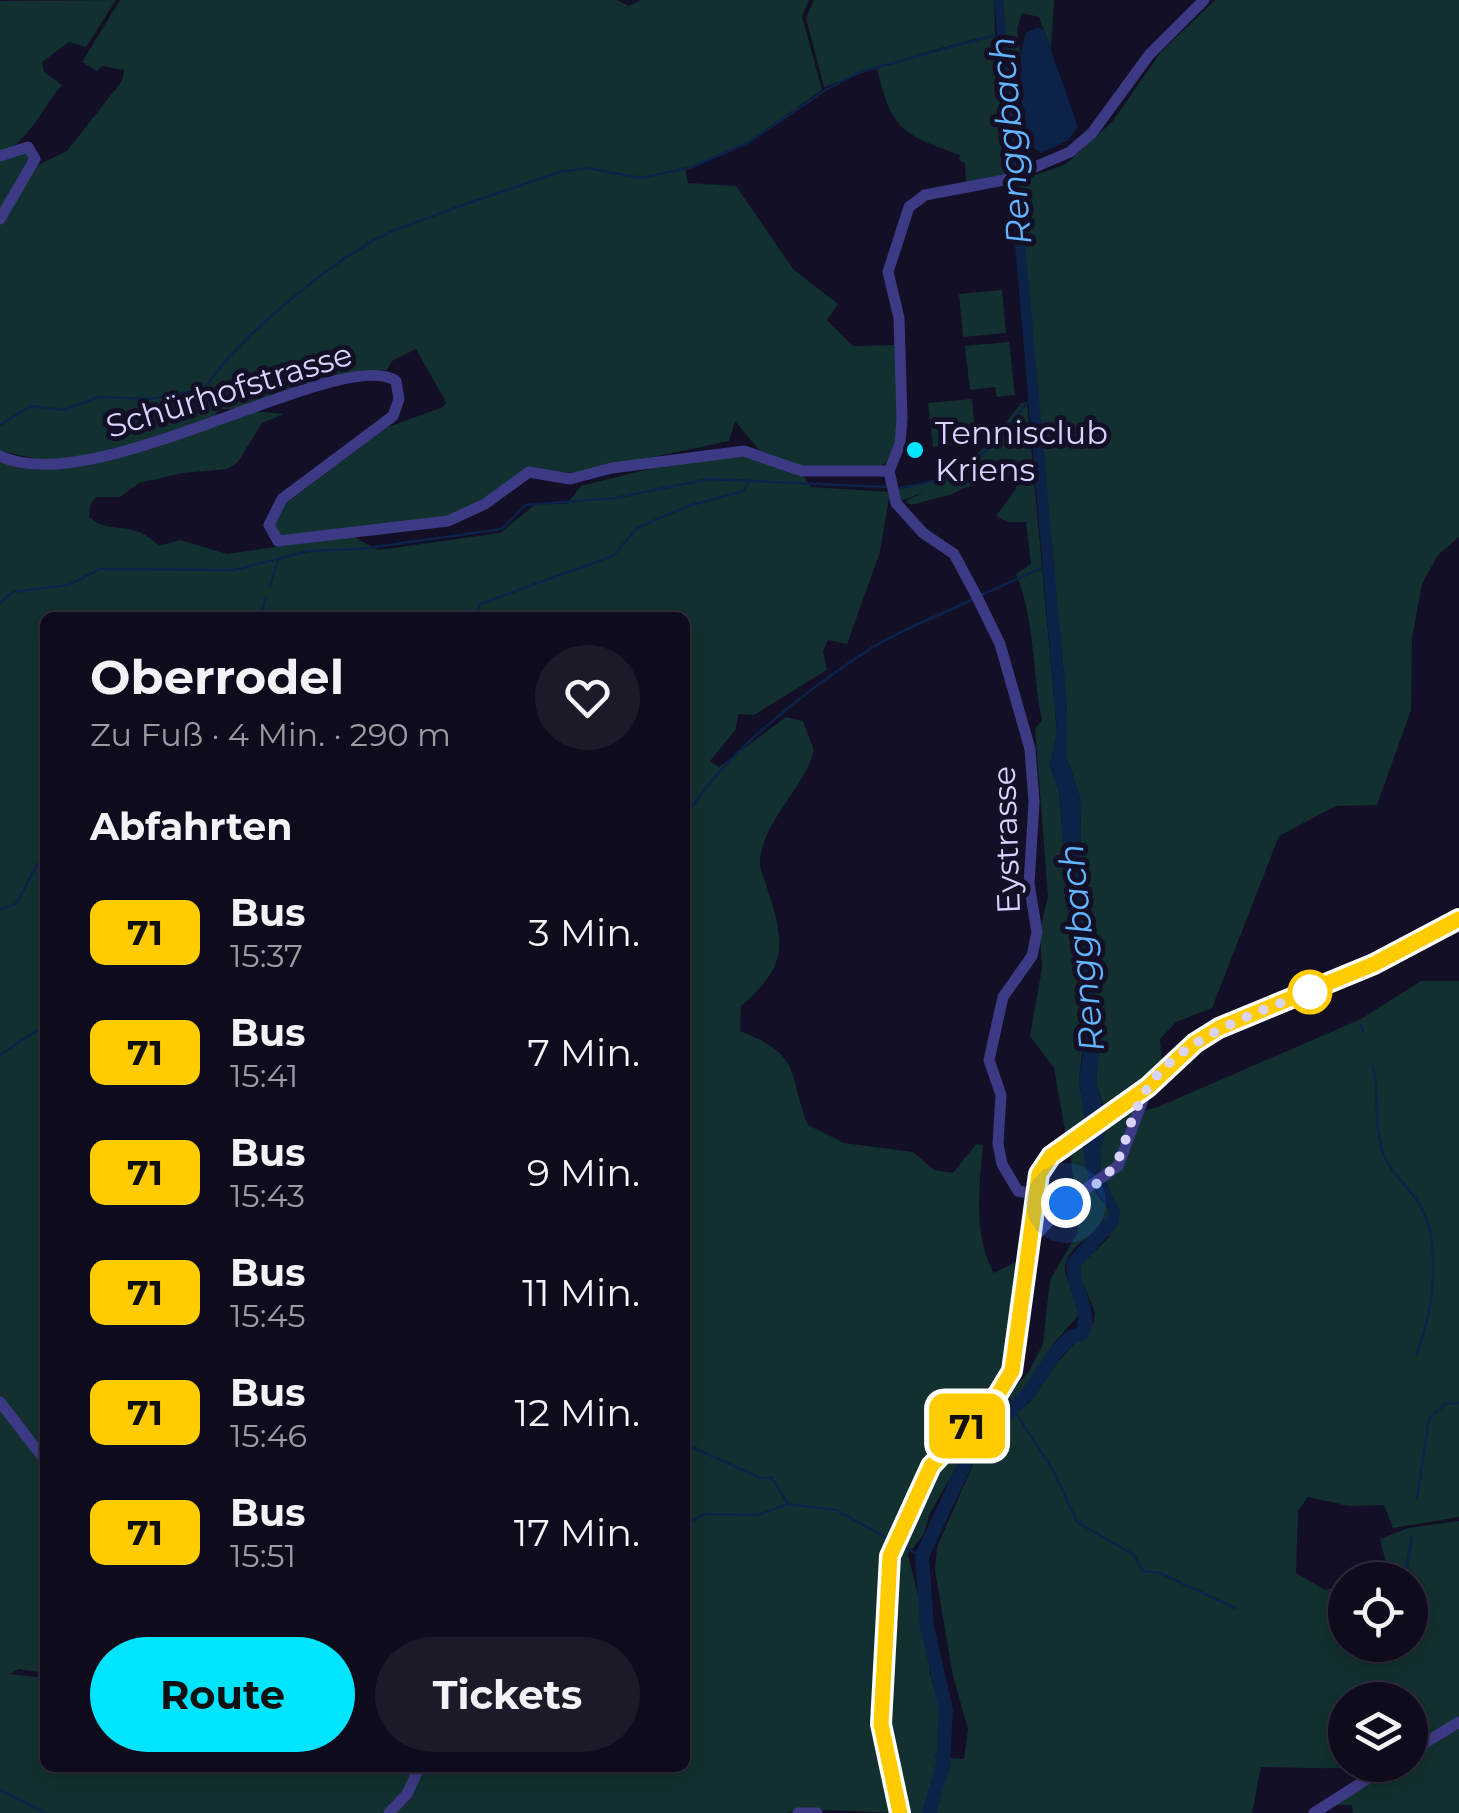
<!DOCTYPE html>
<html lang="de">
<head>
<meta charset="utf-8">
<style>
	:root { --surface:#0e0b1c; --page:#1c1929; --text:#f1f3f6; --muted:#9b9ba3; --line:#2e2b3b; --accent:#00e5ff }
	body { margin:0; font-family:Montserrat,sans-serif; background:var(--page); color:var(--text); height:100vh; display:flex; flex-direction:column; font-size:38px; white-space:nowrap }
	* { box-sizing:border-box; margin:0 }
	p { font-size:32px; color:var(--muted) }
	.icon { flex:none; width:55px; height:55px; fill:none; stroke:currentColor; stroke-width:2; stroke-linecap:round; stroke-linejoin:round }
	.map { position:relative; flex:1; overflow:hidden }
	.panel { position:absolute; left:40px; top:612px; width:650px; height:1160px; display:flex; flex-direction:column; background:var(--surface); border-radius:15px; box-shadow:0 5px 15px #0003,0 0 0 2px var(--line) }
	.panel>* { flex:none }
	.badge { padding:0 20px; border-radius:15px; font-size:35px; line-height:65px }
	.tools { position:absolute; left:1328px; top:1562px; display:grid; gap:20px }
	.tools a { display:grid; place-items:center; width:100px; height:100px; border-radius:50%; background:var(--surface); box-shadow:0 5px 15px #0003,0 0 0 2px var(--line); font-size:50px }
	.you { position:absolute; width:50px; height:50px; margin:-25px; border:8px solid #fff; border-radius:50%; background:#1a73e8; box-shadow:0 0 0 15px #1a73e833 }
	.map>.badge { position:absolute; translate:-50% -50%; box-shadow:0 0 0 5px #fff }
	h2 { padding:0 50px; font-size:38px; line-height:90px }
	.round { display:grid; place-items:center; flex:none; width:105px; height:105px; border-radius:52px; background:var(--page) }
	.summary { display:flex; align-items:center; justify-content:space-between; height:170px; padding:0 50px }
	h1 { font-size:48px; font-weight:700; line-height:75px }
	.cta { display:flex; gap:20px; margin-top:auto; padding:20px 50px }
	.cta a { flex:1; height:115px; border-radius:60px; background:var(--accent); color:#111; font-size:40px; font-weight:700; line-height:115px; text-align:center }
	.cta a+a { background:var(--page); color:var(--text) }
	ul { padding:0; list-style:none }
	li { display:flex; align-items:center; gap:30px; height:120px; padding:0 50px }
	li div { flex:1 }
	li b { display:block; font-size:38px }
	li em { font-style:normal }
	li .badge { min-width:110px; font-weight:700; text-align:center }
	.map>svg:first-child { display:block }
</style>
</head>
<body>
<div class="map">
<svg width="1459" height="1813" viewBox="0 0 1459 1813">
	<rect width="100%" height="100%" fill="#130f26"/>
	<path fill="#12302f" d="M116,0l-30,47 -17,-5 -27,20 2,10 18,13c-21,24 -33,57 -62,69v-153z
		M120,0h497l12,6 12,-6h168l-7,16 20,74 -76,53 -61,28 3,12 48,3 57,83 45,35 -11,16 26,26 44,-1c1,34 14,101 -18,123l-81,-2 -39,-16 -24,-29 -6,20 -151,32 -57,-2 -29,25 -39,20 -169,21c-11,-6 -10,-15 -8,-26l112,-84 55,-20 3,-5 -30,-53 -24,12 -5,9 -19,1 -127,38h-21l-7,8 -82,28 -74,18 -57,-12v-228l38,-58 29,-14 55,-70 2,-11 -22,-4 -5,5 -15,-9z
		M814,0h180l1,34 -81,21 82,-19 11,138 -41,8 -1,-19 -6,-3 1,-5c-56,-20 -70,-25 -83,-88l26,-9 -79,29 -18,-69z
		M1003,0h51l-3,49 -12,-32 -17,-4 -5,16 4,28 -14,-3z
		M1215,0h244v537l-21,18 -16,29 -10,54 -1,72 -34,95 -41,1 -57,30 -67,172 -36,14 -16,17 2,26c-17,15 -35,41 -58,41l-8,-22 5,-64 -19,-84 -2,-138 -13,-40v-50l-50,-526 49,-18 46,-42 49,-70z
		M22,149l10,9 -32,56v-56z
		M1002,290l4,43 -43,4 -4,-43z
		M1009,342l6,53 -18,2 -2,-10 -25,3 -5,-44z
		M972,399l4,44 -43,4 -5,-44z
		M1027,402l30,330 -7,33 9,28 13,162 15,56 -8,69 6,44 -19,12 -12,-68 -24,-32 12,-68 -2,-37 8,-35 -13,-167 7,-9c-10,-48 -7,-101 -26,-146l15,-10 -5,-42h-19l-11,-6 20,-27v-9l-16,-7 -51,22 -38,10 -5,-4 18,-9 -23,9 -5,-12c60,-6 89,-38 125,-86z
		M254,411l30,3 -22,9 -24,39 -11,7 -44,4 -44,10 -19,14h-24l-6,8 -1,12c23,20 41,0 70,29l21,-6 47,14 125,-18 26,14 122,-17 36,-29h31l14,-18c37,-9 144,-39 178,-29 15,4 20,13 43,17l9,13 79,5 -10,60 -33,92 -19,-4 -5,11 4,19 -73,45 -16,-1 -2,15 -26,32 9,6 67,-50 17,4 11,29c-9,38 -51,70 -54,111 -1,9 6,21 8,30 18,55 18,76 -27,115l-1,25c63,25 47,40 68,94l36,18 69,9 21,18 19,3 23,-29 7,1c-4,42 -10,91 11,128l24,-12 3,4 -12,91 -11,34 -72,75 -39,81 -11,176 20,91 -93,-4 -17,4h-786v-406l45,58v208l-26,-4 -9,5 35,4v90h640v-1150h-640v837l-45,-58v-938l26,10 15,1z
		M1421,981h38v536l-66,11 -9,-23 -35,1 -41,-9 -10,14 -2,62 29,17 20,-5v60h65v-65h-54l30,-17 -6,-24 28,-11 51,-7v199l-49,30v-50h-65v65h41c-19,9 -27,2 -47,3 -26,1 -50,-1 -78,-1l-9,46h-345l-23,-77 9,-181 40,-83 32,-39h6l57,-60 15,-29 7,-64 28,-48 -8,-85 11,-8 15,54 13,17 -2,13c-10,11 -23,15 -33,26 -25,28 11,41 4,67l-25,28 -28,48 -56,53 -40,70 -5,19 -16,20 16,67 6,53 13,43v22l-8,18 29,2 4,-30 -15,-53 -18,-106 2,-23 41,-94 23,-28 29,-23 27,-39 37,-41 1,-10 -18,-43 33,-33 -1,-49 -8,-15 -1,-20 8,-30 32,-24 3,13 15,-4 203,-88z
		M1459,1723v90h-106l-1,-8h-16l56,-40h18v-11z"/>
	<path fill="#0c2248" d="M994,0h9l64,708v50l13,40 2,138 19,84 -5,64 7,22h10l-13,46 1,20 20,41 -11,23 -10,-5 7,-8 2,-13 -21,-32 -7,-39 4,-15 -6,-44 9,-58 -16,-67 -13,-162 -9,-28 7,-33z
		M1038,27l6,3 34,97 -11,14 -26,12 -12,-9c-7,-34 -14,-77 -3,-111z"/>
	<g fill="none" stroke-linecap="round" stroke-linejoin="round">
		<path stroke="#0c2248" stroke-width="2.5" d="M0,425l31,-19 33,4 34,-13 52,2 55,-10c29,-49 135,-136 188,-158 55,-22 112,-40 168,-59l26,-4 54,10 51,-11 57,-25 78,-53 33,-17 135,-37
			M899,488c70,-10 86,-33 129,-86
			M270,586l8,-27
			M981,595l61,-27
			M0,603l13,-11 56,-7 31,-16 134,1 75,-19 51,-2 142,-20 23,-24 90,-7 94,-19 177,8
			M260,618l6,-21
			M475,618l5,-14 133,-48 24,-28 51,-22 56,-15 6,-11
			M685,818c36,-62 119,-126 179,-165 33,-22 74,-37 110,-54
			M0,909l16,-5 29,-54
			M1361,1025l2,7
			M0,1055l45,-30
			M1373,1066c7,29 0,58 10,86 7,22 24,32 35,50 26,42 15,108 -1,152
			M1012,1407l42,65 23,50 57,33 9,16 17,2 75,35
			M685,1444l76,34h11l16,26 48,6 57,31
			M1417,1498l12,-79 16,-15 14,-1
			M685,1525l19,-11 54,1 30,-11
			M1412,1536l-5,30 12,30
			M900,1545l22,11
			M0,1790l46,23"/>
		<path stroke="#0c2248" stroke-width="14" d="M929,1813l14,-48 3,-55 -19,-84 -5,-70 51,-109 57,-56 26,-39 15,-15 11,-3c11,-26 -11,-44 -8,-71l38,-42"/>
		<path stroke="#3d3a85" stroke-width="11" d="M0,156l28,-9 7,12 -35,60
			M0,456c94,46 342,-112 396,-75l3,18 -6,17 -111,83 -13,26 9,16 170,-20 37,-17 44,-32 41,7 42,-11 132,-17 58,20h87
			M889,471l7,32 27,30 31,21 22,41 24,49 30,105 4,53 -5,82 8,48 -5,24 -29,41 -14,63 12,35 -3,49 4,20 16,27 16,3
			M889,471l11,-27 2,-25 -3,-101 -11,-46 21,-65 16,-12 79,-15 66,-28 22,-19 57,-78 55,-55
			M1029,1243l37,-40 52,-37 29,-77
			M0,1402l45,58
			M1410,1752l49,-30
			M389,1813l18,-19 12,-26
			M798,1813h19
			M900,1813l-19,-89 9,-169 41,-89 67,-72 14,-23 27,-197 12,-18 97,-69 47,-44 24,-15 155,-64 85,-45
			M1314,1813l75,-48"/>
	</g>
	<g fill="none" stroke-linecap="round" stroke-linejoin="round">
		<defs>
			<path id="line" d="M900,1813l-19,-89 9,-168 41,-90 67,-72 14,-23 27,-197 12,-18 97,-69 47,-44 24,-15 155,-64 85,-45"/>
		</defs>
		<use href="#line" stroke="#fff" stroke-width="22"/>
		<use href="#line" stroke="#fc0" stroke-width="15"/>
		<path stroke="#d9d4ff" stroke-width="10" stroke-dasharray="0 18" d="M1066,1203c74,-40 46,-56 81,-114 30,-49 112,-78 163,-97"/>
	</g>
	<circle fill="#00e5ff" stroke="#130f26" stroke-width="4" cx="915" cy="450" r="10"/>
	<circle fill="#fff" stroke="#fc0" stroke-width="5" cx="1310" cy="992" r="20"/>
	<g text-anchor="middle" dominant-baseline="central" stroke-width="10" stroke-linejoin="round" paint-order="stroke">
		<g font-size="32" fill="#d9d4ff" stroke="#130f26">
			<text transform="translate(229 390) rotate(-17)">Schürhofstrasse</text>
			<text transform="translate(1006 840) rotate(-92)">Eystrasse</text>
		</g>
		<g font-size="32" fill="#d9d4ff" stroke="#130f26" text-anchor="start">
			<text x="935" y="432">Tennisclub<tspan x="935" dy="37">Kriens</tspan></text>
		</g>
		<g font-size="35" font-style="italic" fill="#62b6ff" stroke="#130f26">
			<text transform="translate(1010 141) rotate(-95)">Renggbach</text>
			<text transform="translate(1081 948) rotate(-96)">Renggbach</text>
		</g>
	</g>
</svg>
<div class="tools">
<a><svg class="icon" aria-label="locate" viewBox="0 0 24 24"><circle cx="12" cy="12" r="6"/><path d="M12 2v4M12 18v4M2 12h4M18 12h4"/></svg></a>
<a><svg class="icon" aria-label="layers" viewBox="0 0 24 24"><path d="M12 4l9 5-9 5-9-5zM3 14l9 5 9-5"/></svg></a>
</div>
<div class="you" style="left:1066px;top:1203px"></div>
<b class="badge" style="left:967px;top:1426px;background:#fc0;color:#111">71</b>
<section class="panel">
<div class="summary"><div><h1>Oberrodel</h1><p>Zu Fuß · 4 Min. · 290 m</p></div><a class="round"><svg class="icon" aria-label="heart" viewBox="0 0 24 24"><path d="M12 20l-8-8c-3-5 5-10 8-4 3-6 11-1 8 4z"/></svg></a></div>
<h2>Abfahrten</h2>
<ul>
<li><span class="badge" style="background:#fc0;color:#111">71</span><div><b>Bus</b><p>15:37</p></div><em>3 Min.</em></li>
<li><span class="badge" style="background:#fc0;color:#111">71</span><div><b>Bus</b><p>15:41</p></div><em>7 Min.</em></li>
<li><span class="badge" style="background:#fc0;color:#111">71</span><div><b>Bus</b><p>15:43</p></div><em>9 Min.</em></li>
<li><span class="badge" style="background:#fc0;color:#111">71</span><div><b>Bus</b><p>15:45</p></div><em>11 Min.</em></li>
<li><span class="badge" style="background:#fc0;color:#111">71</span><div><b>Bus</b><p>15:46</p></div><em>12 Min.</em></li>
<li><span class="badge" style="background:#fc0;color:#111">71</span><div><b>Bus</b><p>15:51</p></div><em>17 Min.</em></li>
</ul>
<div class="cta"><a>Route</a><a>Tickets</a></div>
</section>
</div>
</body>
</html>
